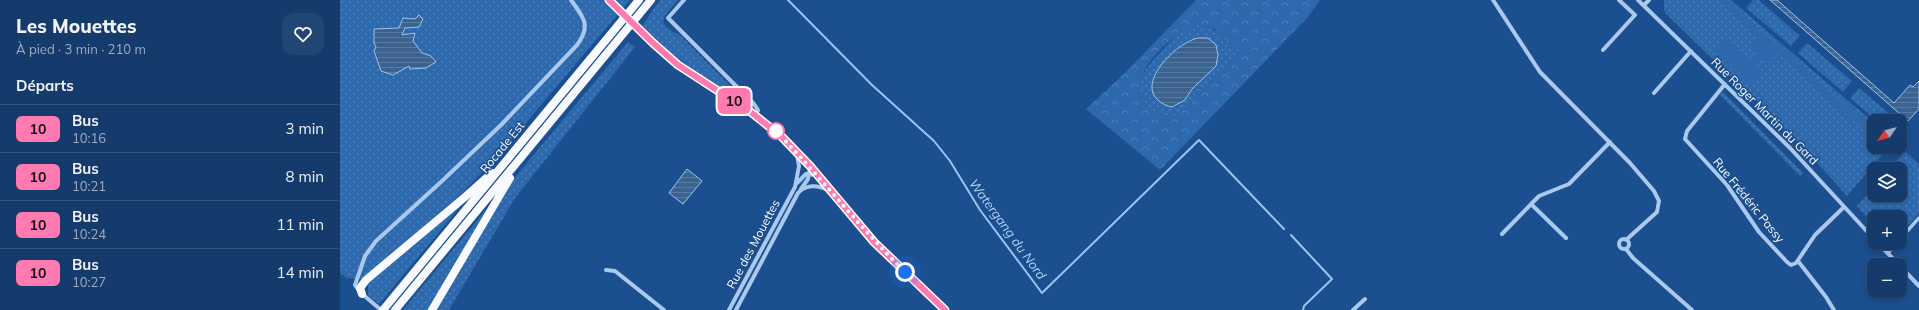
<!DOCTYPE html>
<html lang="fr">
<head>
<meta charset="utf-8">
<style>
	:root { --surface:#143b6b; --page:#214673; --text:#f1f3f6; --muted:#9dadc1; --line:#33557e }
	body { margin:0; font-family:Mulish,sans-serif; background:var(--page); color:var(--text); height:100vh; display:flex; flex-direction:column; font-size:15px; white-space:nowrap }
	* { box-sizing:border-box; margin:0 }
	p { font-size:13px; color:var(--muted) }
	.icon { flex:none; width:22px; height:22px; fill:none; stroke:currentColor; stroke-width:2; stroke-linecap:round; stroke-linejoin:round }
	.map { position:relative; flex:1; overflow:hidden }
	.panel { display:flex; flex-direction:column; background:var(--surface); width:340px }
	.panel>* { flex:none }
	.badge { padding:0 8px; border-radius:6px; font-size:14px; line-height:26px }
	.needle { width:26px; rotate:235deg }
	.tools { position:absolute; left:1527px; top:114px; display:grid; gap:8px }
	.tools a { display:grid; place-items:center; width:40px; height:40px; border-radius:8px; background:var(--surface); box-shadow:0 2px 6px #0003,0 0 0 1px var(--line); font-size:20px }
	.you { position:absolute; width:20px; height:20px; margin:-10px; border:3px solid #fff; border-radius:50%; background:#1a73e8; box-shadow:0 0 0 6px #1a73e833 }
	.map>.badge { position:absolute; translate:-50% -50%; box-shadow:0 0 0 2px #fff }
	h2 { padding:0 16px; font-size:15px; line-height:36px }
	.round { display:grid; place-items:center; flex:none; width:42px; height:42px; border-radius:12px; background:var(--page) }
	.headline { display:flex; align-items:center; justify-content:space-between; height:68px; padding:0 16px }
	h1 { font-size:19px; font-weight:800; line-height:30px }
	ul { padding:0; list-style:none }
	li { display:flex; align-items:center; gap:12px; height:48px; padding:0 16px; border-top:1px solid var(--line) }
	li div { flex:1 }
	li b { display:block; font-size:15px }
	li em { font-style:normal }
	li .badge { min-width:44px; font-weight:700; text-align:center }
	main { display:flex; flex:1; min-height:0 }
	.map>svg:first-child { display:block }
</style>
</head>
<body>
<main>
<section class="panel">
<div class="headline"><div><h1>Les Mouettes</h1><p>À pied · 3 min · 210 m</p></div><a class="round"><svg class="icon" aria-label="heart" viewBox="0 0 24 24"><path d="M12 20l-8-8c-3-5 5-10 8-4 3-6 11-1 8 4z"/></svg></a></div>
<h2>Départs</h2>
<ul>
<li><span class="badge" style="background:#ff7ab1;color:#111">10</span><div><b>Bus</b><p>10:16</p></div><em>3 min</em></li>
<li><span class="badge" style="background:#ff7ab1;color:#111">10</span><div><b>Bus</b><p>10:21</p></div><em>8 min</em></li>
<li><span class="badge" style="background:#ff7ab1;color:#111">10</span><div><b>Bus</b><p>10:24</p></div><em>11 min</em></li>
<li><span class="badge" style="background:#ff7ab1;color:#111">10</span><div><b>Bus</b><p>10:27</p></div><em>14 min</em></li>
</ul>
</section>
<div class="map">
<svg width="1579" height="310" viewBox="0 0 1579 310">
	<defs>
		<pattern id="grass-dots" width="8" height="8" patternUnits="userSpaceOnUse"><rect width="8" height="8" fill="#2e69ad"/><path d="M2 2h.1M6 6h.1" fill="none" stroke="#4d80b9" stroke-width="1.8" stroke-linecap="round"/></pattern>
		<pattern id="forest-crowns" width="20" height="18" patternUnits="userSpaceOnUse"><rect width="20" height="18" fill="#2e69ad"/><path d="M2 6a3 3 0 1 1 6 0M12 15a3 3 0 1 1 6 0" fill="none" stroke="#4d80b9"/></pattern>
		<pattern id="water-rules" width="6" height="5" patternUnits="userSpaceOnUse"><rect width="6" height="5" fill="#3c6290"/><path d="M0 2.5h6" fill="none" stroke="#597aa1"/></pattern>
	</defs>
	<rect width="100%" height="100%" fill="#1b4f8f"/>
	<path fill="url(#grass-dots)" fill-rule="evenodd" d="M0,0h290l-133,157 -41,42 -95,80 -14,-1 -7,-5z
		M320,0h18c-15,18 -24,23 2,35l72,73 -58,-37 -53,-44z
		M1324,0h67l143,123v24h15l-42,49 -47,-52 -134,-130 -2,-4z
		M1413,0h6l41,36 -9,10 -45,-38z
		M858,25c24,2 23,18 39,20l2,8 -24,27 -37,35c-10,2 -18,1 -26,-6 -27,-21 -4,-44 13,-62 6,-6 13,-14 21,-18 4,-2 8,-2 12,-4zM859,38h9l8,7c6,20 -13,31 -24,44 -5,7 -10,14 -18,18l-20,-31c9,-15 27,-36 45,-38z
		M288,42l7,5 -120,151 -66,112h-14l81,-134z
		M1467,43l45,38 -9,11 -45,-39z
		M1519,88l39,33h-21l-27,-23z
		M1383,92l80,81 -3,3 -80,-81z
		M1565,151l14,13v49l-19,22v-18h-26v8l-17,-19 17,-19v8h26v-26h-10z
		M125,201l-86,103 -11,-9v-13z
		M148,207l-59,103h-26z"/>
	<path fill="url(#forest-crowns)" fill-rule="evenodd" d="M856,0h124l-12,17 -148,153 -74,-61c39,-34 73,-72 110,-109zM858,25l17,4 17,18 5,-2 2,8 -24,27 -37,34c-10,3 -18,2 -26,-5 -35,-27 18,-76 46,-84z"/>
	<path fill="#2e69ad" d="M1377,0h9l132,116 1,-1 7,6 -6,6 -85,-76 -2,2 1,11 -13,-5 -5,6 9,8 -13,13 -39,-35 12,-13 26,22 5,-5 -6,-12 12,-3z"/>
	<path fill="url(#water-rules)" stroke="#9cc4f0" d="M1430,0h7l117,103 16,-18 3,2 6,-6v28l-11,12z
		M79,15l4,4 -4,8 -14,1 -3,7 13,-2 -2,8 9,12 9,3 5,6 -10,6 -16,1 -1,-3 -16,9 -12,-4 -7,-20 2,-4 -2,-4v-14l25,-1 4,-10 12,1z
		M859,38h9l8,7 2,10 -2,11 -24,23 -7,11 -13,7c-5,-1 -10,-3 -14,-7 -22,-19 22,-60 41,-62z
		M347,169l15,12 -19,23 -14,-11z"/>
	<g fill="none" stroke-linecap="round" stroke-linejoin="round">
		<path stroke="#9cc4f0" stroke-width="2" d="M448,0l84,85 62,56 16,20 30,49 62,83 157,-153 85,89
			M951,235l41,44 -28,27 -1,4"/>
		<path stroke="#a9c9ee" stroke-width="3.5" d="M1560,239l19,-21
			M1548,253l9,-10"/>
		<path stroke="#a9c9ee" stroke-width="4" d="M344,0l-16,18 86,86 4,6 -2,6
			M1153,0l47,72 90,91 24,28 5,10 -2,11 -31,28
			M1298,0l152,148 84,91
			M1304,5l5,-5
			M1263,50l32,-35 -16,-15
			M1385,84l-38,47 -2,8 42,46 32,47 28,30 4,3 5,-2 19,-28 29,-28
			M1314,93l37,-42
			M457,183l9,-9 10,1
			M461,189l7,-10 1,-7
			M1191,204l35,34
			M1162,234l37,-38 30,-12 41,-42
			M1279 244a5 5 0 1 1 10 0a5 5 0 1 1-10 0Z
			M1538,243l21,22
			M1286,249l7,9 59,52
			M1458,261l28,36 8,13
			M1560,266l19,20
			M266,270l9,1 49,39
			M41,310l-21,-18 -5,-7 10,-29 11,-15 66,-60 59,-56 76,-80c15,-20 6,-28 -6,-45
			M389,310l66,-123 4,-21 -2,-11
			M396,310l62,-117c8,-9 20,-8 30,-3
			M1013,310l12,-11"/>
		<path stroke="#d6e6fa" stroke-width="7" d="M269,0l7,6
			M305,35l33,30 78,51 26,21 28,29 61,73 74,71"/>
		<path stroke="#f8faff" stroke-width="8" d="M22,294l-2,-6 6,-8 99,-83 27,-24
			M43,310l256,-310
			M55,310l256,-310
			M92,310l78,-132"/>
		<path stroke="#d6e6fa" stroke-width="7" d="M276,6l29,29"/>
	</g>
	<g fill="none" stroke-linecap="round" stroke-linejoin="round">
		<defs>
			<path id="line" d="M269,0l44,43 25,22 74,48 30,24 28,29 64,76 71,68"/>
		</defs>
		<use href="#line" stroke="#fff" stroke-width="9"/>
		<use href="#line" stroke="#ff7ab1" stroke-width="6"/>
		<path stroke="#fff" stroke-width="4" stroke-dasharray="0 7.2" d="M436,131c45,46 83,96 129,141"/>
	</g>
	<circle fill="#fff" stroke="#ff7ab1" stroke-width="2" cx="436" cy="131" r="8"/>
	<g text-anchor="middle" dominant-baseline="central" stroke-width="3" stroke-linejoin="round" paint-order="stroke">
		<g font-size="12" fill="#fff" stroke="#1b4f8f">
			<text transform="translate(1425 111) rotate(45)">Rue Roger Martin du Gard</text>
			<text transform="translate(162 147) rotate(-51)">Rocade Est</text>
			<text transform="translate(1409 200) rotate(51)">Rue Frédéric Passy</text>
			<text transform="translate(413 244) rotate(-62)">Rue des Mouettes</text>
		</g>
		<g font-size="13" font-style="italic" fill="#b5d3f5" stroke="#1b4f8f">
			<text transform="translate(668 229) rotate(54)">Watergang du Nord</text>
		</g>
	</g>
</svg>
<div class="tools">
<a><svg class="needle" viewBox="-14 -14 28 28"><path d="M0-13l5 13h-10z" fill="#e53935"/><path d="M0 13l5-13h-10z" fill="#9dadc1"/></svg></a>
<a><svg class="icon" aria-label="layers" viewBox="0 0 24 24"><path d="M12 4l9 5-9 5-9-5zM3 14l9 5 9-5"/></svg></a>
<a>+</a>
<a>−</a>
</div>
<div class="you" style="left:565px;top:272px"></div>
<b class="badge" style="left:394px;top:101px;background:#ff7ab1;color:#111">10</b>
</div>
</main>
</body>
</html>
